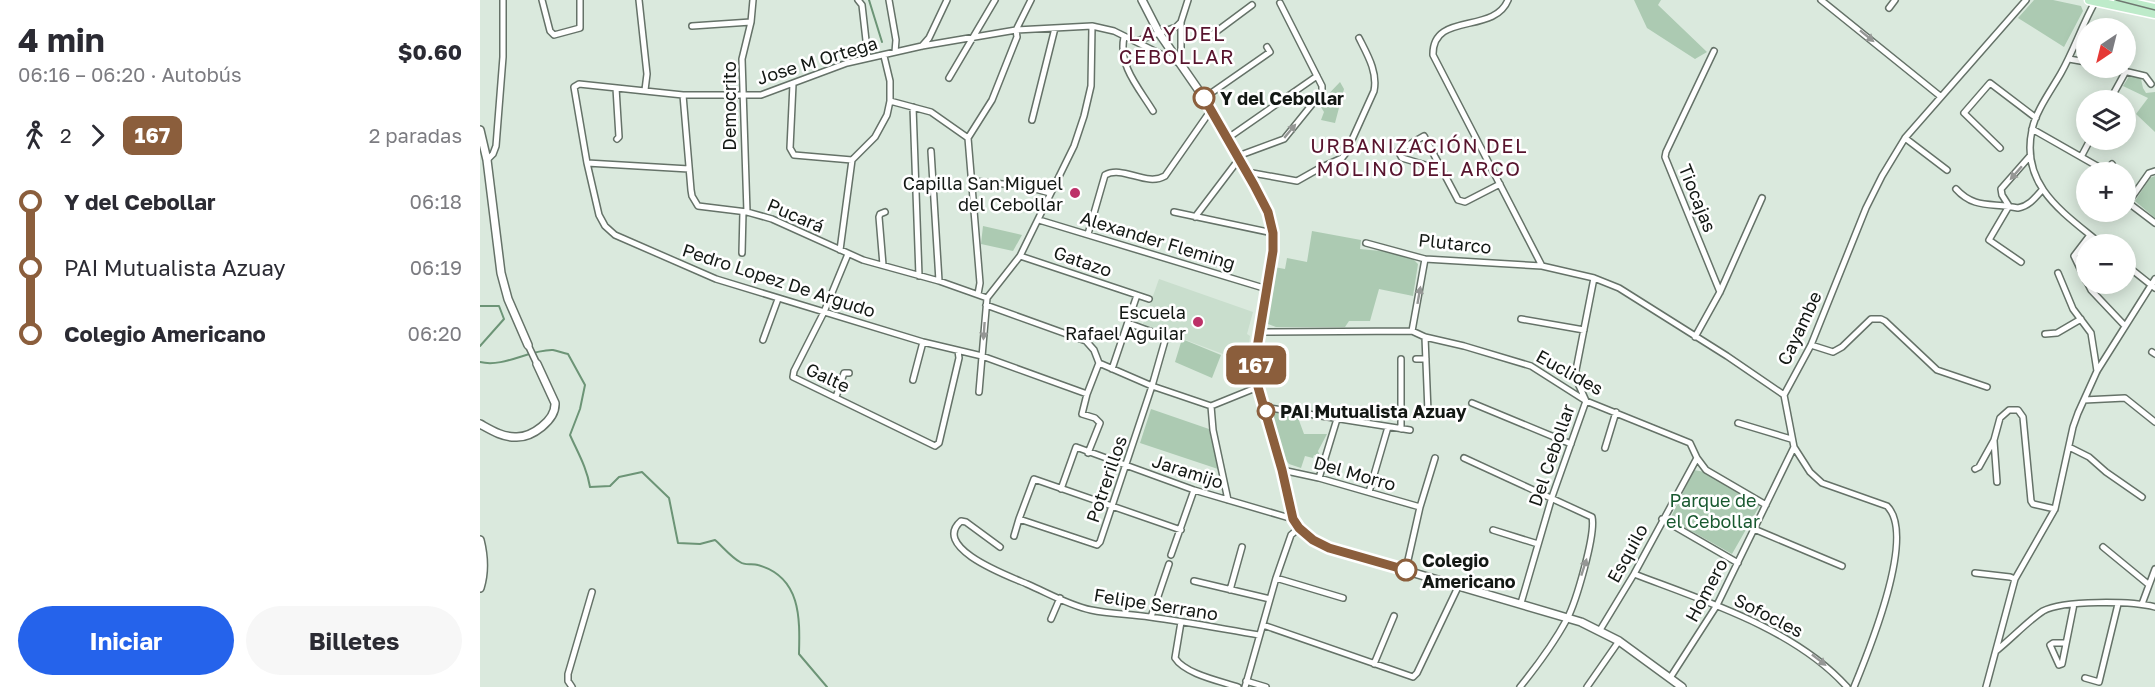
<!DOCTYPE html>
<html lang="es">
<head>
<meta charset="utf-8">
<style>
	:root { --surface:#fff; --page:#f7f7f7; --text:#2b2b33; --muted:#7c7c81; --accent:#2563eb }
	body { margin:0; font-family:"Golos Text",sans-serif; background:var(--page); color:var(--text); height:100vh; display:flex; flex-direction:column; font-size:22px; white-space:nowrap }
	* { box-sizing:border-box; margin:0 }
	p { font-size:20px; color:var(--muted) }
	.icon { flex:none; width:33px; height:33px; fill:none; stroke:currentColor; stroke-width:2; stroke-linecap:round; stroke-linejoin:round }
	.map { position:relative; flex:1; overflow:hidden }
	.drawer { display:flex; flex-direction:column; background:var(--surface); width:480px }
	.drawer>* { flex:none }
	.badge { padding:0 12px; border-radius:9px; font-size:21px; line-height:39px }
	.needle { width:39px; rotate:215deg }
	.fabs { position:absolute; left:1596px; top:18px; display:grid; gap:12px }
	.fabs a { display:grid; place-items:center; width:60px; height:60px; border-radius:50%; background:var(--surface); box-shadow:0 3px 15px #0003; font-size:30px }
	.map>.badge { position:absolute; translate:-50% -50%; box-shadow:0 0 0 3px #fff }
	.legs { display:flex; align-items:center; gap:9px; height:66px; padding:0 18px; font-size:20px }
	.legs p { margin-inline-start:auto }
	.head { display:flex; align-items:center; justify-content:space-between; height:102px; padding:0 18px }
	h1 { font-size:33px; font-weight:700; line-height:45px }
	.cta { display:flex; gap:12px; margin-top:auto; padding:12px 18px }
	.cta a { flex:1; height:69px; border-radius:36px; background:var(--accent); color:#fff; font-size:24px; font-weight:700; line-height:69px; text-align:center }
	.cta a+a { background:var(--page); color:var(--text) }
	ul { padding:0 18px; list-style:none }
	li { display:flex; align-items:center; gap:21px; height:66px; font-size:22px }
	li i { display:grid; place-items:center; width:9px; height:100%; margin:0 8px; background:currentColor }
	li i::after { content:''; width:15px; height:15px; margin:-8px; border:4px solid; border-radius:50%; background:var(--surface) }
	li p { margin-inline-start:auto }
	li:first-child i { background:linear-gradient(#0000 50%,currentColor 0) }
	li:last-child i { background:linear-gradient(currentColor 50%,#0000 0) }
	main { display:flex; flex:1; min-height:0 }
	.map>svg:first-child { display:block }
</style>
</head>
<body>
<main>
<section class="drawer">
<div class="head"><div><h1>4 min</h1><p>06:16 – 06:20 · Autobús</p></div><b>$0.60</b></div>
<div class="legs"><svg class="icon" aria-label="walk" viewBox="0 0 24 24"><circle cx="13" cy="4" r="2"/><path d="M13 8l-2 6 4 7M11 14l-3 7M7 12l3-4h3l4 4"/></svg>2<svg class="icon" aria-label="forward" viewBox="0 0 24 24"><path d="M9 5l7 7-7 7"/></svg><b class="badge" style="background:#8b5e3c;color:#fff">167</b><p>2 paradas</p></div>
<ul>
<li><i style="color:#8b5e3c"></i><b>Y del Cebollar</b><p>06:18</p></li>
<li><i style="color:#8b5e3c"></i><span>PAI Mutualista Azuay</span><p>06:19</p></li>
<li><i style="color:#8b5e3c"></i><b>Colegio Americano</b><p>06:20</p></li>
</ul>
<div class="cta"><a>Iniciar</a><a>Billetes</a></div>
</section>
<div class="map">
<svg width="1675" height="687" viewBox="0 0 1675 687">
	<rect width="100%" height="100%" fill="#dae9dd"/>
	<path fill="#c9decd" d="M679,279l94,33 -6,22 3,2 -3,27 -104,-39z"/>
	<path fill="#accab2" d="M1154,0h27l-3,5 49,47 -12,7 -48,-31z
		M1554,0h19l28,6 2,5 -19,36 -46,-29z
		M1650,75l11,4 2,9 3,5 9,-1v40l-19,-18 12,-16 -25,-12z
		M860,82l4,7 -9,34 -14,-3 3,-8 -5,-8z
		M1675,176v42l-20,-17 15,-23z
		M503,226l39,9 -9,16 -32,-7z
		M832,231l49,9 -1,9 31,3 22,7 5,5 -5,32 -34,-7 -9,32h-21l-4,6h-69l-8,-3 -2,-7 8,-50 11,2 2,-11 20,4z
		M702,339l39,16 -9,23 -37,-16z
		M671,409l58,20 9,40 -78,-26z
		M790,409l27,6 7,19h23l-9,17 2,6 -6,-2 -1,3 -8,-2 -4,12 -12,-4 -6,-8z
		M1214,470l11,2 55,33 -28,49 -62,-35z"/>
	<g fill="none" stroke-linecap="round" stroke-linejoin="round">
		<path stroke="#6c9476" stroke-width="2" d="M389,0l13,42
			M0,306h19l5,13 -24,27
			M0,362c24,6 50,-13 73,-12 5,1 10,3 15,4l17,31 -5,24 -10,26c8,18 17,33 20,52l20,-1 9,-9 23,-5 27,26 9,45 22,1 15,-4c8,7 16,17 25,22 5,4 12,1 18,3 43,12 42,53 41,89l28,33"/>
		<defs>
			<path id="minor" d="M62,0l8,31 4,4 26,-7v-28
				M159,0l8,74 -2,16
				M378,0l4,5 6,53
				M409,0l7,40 -1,12
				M1028,0c-14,35 -76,11 -75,55l109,211 52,12 25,10 108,68 57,39
				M1341,0l119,96
				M1615,0v2c-13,23 -21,48 -34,71 -9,16 -26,39 -29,57 -12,56 32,83 69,114
				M1409,8l6,-8
				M212,26l59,-4
				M644,37c-6,29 15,51 29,74
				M729,37l43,-32
				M657,41l39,-14 5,-5
				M442,46l7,-8 18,-38
				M1234,51l-48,101 -1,5 55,135
				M1589,59l17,3
				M1631,68l34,8 6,8
				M469,78l46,-78
				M313,84l-3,64 4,7 58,5
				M136,88l3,49 -2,2
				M203,95l8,95 1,6 6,10 49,6 25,7 91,41 76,21 48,17
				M724,98l66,-46 -3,-5
				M1630,100l16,-29
				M410,101l41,11 37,26
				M433,107l6,169
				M552,120l23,-92
				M1552,129l72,41 4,-1 4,-5
				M748,138l89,-62
				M1425,138l42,32
				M1520,148l-36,-35 26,-30 46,35
				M451,151l8,130
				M758,156l46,-17 38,-47v-6l-42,-83
				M1601,157l9,-17
				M7,160l6,-6 3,-8 7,-89v-57
				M107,163l102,6
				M962,170l-40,-12 -4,-7 26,-15 34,64 7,2 35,-18
				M1675,171l-6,2 -19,27v4l25,19
				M767,172l50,9 23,-13 22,-10 4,-5 28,-62c4,-19 -7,-37 -15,-53
				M493,181l51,5 26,7
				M1476,189c19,21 37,13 62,19 11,-2 17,-10 24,-18
				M267,212l-5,-153 9,-37 2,-22
				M694,212l99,21
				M715,217l44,-58
				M559,220l228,69
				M608,234l17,-59c18,-10 41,12 60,1l46,-66
				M886,243l59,16 117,7
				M360,250l12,-90 23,-23 12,-22 3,-14v-20l-6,-25
				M262,253l1,-41
				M368,254l-24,58 -30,59 -1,6 142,69 4,-3 20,-85 -1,-7
				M540,256l129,43
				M1541,262l-32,-22 20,-34 -7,-11 -1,-6 29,-33
				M403,265l-4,-48 1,-3 5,-2
				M1646,265l29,23
				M1578,273l15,36 18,24 6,38
				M1606,281l-12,-25 16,-21
				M1608,284l3,6 34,36
				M498,294l2,-11 -12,-145 24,-38 25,-63 -1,-7 15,-30
				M506,305l100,36 8,9 5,13 53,23 59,20 47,-19
				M1041,319l63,11
				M648,323l38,14 -14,49 -52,156 -3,3 -78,-26 15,-40 147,51
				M932,331l13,-72
				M781,332l151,-1 13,6 39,9 67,20 55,35 104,42 7,15 9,12 60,35
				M1565,334l12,-1 24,-14
				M1215,337l25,-45 42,-94
				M283,340l15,-41
				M48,345l9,19
				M1331,345l22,7 9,-5 29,-28h10l4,2 52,49 50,17
				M1672,352l3,2
				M936,359h10
				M632,369l25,-74
				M433,380l10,-38
				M499,392l8,-94 33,-42 54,-110 10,-30 7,-30 1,-60
				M607,394l-105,-38 -59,-14 -207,-63 -101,-44 -10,-9 -6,-11 -12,-52 -13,-76 5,-3 104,11h78l86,-32 75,-17 94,-16 76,-4 22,5 67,33v-42l7,-22
				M356,397l8,-24h5
				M1604,400l41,-2 30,24
				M992,403l99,41
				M731,406l2,24 15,70
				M784,407l146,23
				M936,415l12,-3 -3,-75
				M1258,423l53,16
				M921,429v-70
				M1514,441l3,41
				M1589,447l20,10 17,15 36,25
				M1125,448l11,-36
				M608,453l12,-30 -5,-5 -13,-4 5,-20 12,-31
				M984,458l128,59c4,17 -16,85 -25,102 -13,24 -30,47 -47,68
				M1495,469l4,-2 15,-27 6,-22 9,-8h9l5,7 8,84 2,3 22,5
				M802,470l37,8 101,29
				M839,478l18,-59
				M581,489l15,-42 118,43 99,29
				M889,492l19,-65
				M1182,519l76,44
				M1274,529l88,37
				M1013,530l45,14
				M534,536l5,-17
				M520,547l-34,-25 -5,-1c-31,27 50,56 66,63 21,9 41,21 64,26 19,4 40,4 59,7 37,5 73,12 109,18
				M1623,547l45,37
				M691,555l23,-65
				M926,569l14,-62 15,-49
				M1495,573l35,4 5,2
				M1154,574c71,27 161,55 213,113
				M796,578l67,20
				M714,581l76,18
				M750,590l12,-43
				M1041,603l31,-106 34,-96 -9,-20 -1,-11 18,-92
				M1662,604l13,-35
				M671,617l18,-53
				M571,619l9,-21
				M701,622l-6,36c10,16 45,23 63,29
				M783,625l150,52 4,-4 42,-88
				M1120,630l34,-56 63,-116
				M1586,643h-13l-3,2 9,20 3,-1 12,-60
				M1516,651c14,-11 34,-32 47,-40 20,-11 89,-10 112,-4
				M894,664l20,-48
				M1190,678l47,-73 77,-158
				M1605,678l14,4 19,-78
				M766,681l20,6
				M92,687l-4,-6v-7l24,-82
				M765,687l31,-109 15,-43 8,-7
				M1107,687l32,-46
				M1374,687c14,-34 63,-152 33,-181l-65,-23 -12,-11 -16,-25 -10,-52 27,-50 55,-137 16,-32 23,-38 121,-138
				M1506,687l29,-108 40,-70 18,-82 5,-14 19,-42 58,-92"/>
			<path id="tertiary" d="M662,0l17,33 45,65 24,40 40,74 5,21v18l-17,103c-1,40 17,78 26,116 4,16 5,34 12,49 6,14 22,23 35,29l252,74 38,19 63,46
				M0,130l7,30 14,113 7,26 20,46
				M0,424c11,6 22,13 35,13 17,1 41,-17 40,-34l-18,-39
				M0,540c4,16 5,32 0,48"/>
			<path id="primary" d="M1609,0l66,14
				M1638,0l37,8"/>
		</defs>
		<use href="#minor" stroke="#657268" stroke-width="8"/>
		<use href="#tertiary" stroke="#657268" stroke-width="10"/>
		<use href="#primary" stroke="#fff" stroke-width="11"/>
		<use href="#minor" stroke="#fff" stroke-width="5"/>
		<use href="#tertiary" stroke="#fff" stroke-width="7"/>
		<use href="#primary" stroke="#beebca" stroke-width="8"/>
		<path stroke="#6f7971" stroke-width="1.5" d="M1636,0l39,10"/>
	</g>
	<defs><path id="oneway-solid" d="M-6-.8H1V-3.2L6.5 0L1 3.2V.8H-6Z" transform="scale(1.5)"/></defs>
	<g fill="#959795">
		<use href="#oneway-solid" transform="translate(1387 36) rotate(39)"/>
		<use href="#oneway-solid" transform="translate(810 131) rotate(-50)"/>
		<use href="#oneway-solid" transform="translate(1536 173) rotate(131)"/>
		<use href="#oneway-solid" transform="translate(939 295) rotate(-80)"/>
		<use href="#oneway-solid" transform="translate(504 331) rotate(94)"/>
		<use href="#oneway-solid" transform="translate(1104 567) rotate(-72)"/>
		<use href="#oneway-solid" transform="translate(1339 660) rotate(38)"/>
	</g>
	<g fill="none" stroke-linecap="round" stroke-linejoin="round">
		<defs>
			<path id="line-1" d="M724,98l50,87 14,27 5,21v18l-17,103 2,33 24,83 11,49 6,9 14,12 16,8 77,22"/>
		</defs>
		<use href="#line-1" stroke="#fff" stroke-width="14"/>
		<use href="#line-1" stroke="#8b5e3c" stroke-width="9"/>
	</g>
	<g fill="#fff" stroke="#8b5e3c" stroke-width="3">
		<circle cx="724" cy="98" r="10"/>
		<circle cx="786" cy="411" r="8"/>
		<circle cx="926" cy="570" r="10"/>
	</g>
	<g fill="#bd3168" stroke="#fff" stroke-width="2">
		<circle cx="595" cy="193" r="6"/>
		<circle cx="718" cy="322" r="6"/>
	</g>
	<g text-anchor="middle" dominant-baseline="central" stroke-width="5" stroke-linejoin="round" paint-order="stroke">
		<g font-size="18" fill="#131814" stroke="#fff">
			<text transform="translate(337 60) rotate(-17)">Jose M Ortega</text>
			<text transform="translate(249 106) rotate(-90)">Democrito</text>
			<text transform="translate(1218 198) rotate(68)">Tiocajas</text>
			<text transform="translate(316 215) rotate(23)">Pucará</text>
			<text transform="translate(678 240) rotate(17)">Alexander Fleming</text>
			<text transform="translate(975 243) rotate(6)">Plutarco</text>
			<text transform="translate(603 261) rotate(19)">Gatazo</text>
			<text transform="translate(299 280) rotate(18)">Pedro Lopez De Argudo</text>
			<text transform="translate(1319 328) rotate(-65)">Cayambe</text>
			<text transform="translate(1090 372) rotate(29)">Euclides</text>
			<text transform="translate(348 377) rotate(25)">Galte</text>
			<text transform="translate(1071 455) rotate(-71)">Del Cebollar</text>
			<text transform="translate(708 471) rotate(18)">Jaramijo</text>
			<text transform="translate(875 473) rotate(16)">Del Morro</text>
			<text transform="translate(626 479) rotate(-71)">Potrerillos</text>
			<text transform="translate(1147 553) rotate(-61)">Esquilo</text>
			<text transform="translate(1226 590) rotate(-62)">Homero</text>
			<text transform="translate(676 604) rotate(9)">Felipe Serrano</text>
			<text transform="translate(1289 615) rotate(27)">Sofocles</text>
		</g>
		<g font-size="18" font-weight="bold" fill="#131814" stroke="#fff" text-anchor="start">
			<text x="740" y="98">Y del Cebollar</text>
			<text x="800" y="411">PAI Mutualista Azuay</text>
			<text x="942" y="560">Colegio<tspan x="942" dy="21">Americano</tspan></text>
		</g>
		<g font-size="18" fill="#131814" stroke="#fff" text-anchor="end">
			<text x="583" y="183">Capilla San Miguel<tspan x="583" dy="21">del Cebollar</tspan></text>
			<text x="706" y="312">Escuela<tspan x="706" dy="21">Rafael Aguilar</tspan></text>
		</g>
		<g font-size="18" fill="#195930" stroke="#fff">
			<text x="1233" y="500">Parque de<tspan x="1233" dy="21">el Cebollar</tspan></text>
		</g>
		<g font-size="20" letter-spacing="1.5" fill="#57142d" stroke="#fff">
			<text x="697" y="33">LA Y DEL<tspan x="697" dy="23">CEBOLLAR</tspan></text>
			<text x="939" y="145">URBANIZACIÓN DEL<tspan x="939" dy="23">MOLINO DEL ARCO</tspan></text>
		</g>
	</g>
</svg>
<div class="fabs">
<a><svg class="needle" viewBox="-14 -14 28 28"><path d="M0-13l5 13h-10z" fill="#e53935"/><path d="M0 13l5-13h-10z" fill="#7c7c81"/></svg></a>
<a><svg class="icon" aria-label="layers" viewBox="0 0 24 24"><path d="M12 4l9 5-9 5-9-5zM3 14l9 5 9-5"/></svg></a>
<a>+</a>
<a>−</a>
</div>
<b class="badge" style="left:776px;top:365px;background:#8b5e3c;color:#fff">167</b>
</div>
</main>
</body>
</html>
